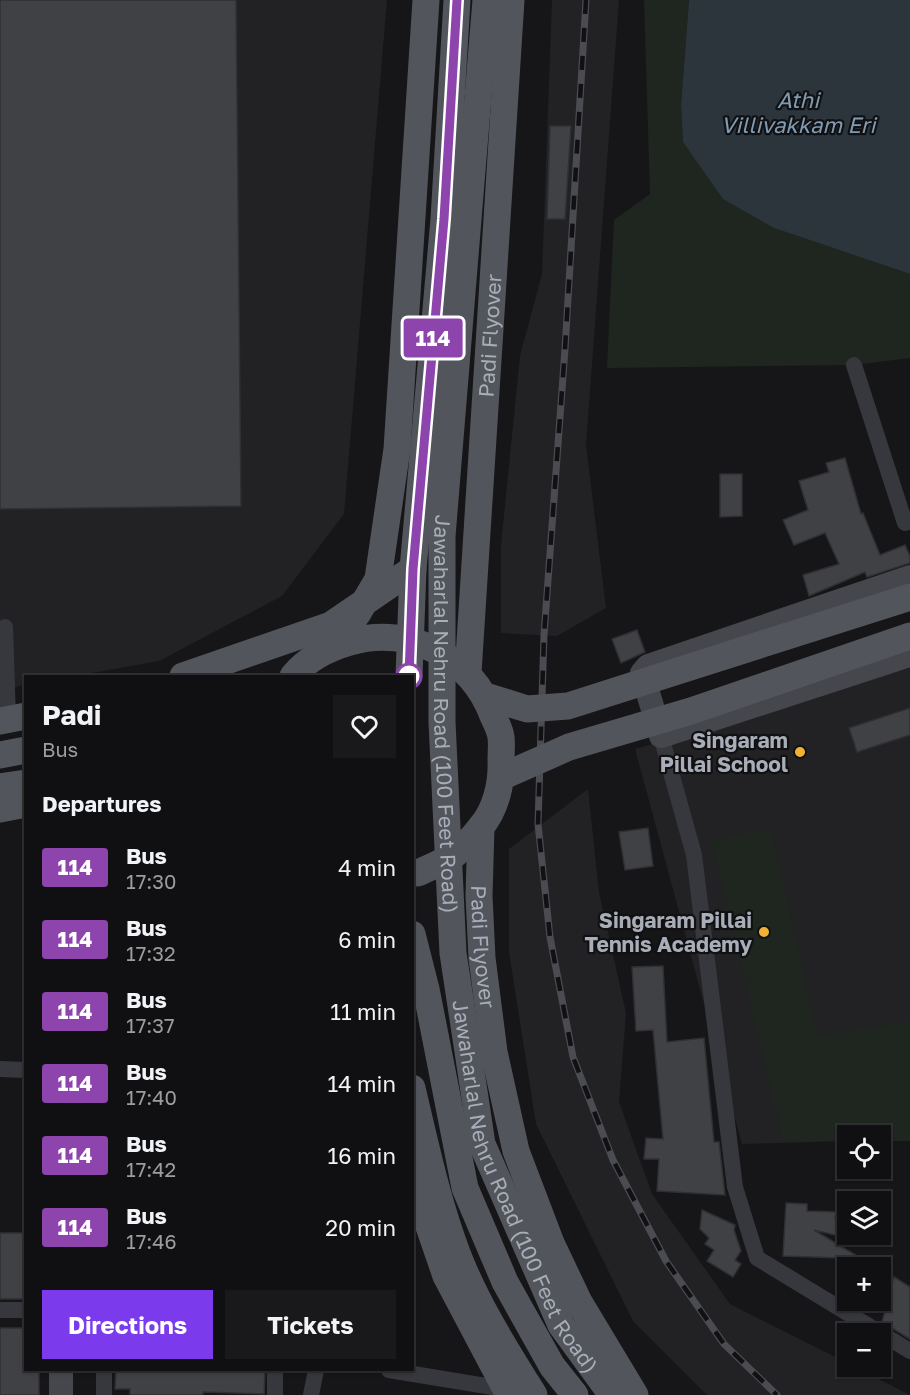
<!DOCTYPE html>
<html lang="en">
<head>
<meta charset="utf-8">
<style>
	:root { --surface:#101012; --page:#19191b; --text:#f1f3f6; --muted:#9c9d9f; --line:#303032; --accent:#7c3aed }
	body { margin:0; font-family:"Golos Text",sans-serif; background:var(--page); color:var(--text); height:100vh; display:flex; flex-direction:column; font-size:22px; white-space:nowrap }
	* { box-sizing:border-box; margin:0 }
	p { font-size:20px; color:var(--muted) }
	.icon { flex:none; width:33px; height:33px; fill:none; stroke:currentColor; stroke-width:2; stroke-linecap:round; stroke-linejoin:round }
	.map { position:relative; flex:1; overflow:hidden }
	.details { position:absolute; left:24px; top:675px; width:390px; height:696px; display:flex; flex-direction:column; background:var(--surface); border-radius:0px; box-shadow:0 2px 4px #0004,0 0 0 2px var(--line) }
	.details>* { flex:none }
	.badge { padding:0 12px; border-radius:4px; font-size:21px; line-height:39px }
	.fabs { position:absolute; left:837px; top:1125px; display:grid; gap:12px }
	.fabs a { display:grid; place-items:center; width:54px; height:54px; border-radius:0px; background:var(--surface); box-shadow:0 2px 4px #0004,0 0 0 2px var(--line); font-size:30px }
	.map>.badge { position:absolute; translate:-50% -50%; box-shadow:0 0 0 3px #fff }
	h2 { padding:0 18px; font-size:22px; line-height:54px }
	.round { display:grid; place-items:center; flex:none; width:63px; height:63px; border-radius:0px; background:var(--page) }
	.head { display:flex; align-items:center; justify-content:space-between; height:102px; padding:0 18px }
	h1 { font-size:28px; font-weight:700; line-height:45px }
	.button { display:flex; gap:12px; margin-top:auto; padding:12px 18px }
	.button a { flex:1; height:69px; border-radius:0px; background:var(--accent); color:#fff; font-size:24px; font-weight:700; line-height:69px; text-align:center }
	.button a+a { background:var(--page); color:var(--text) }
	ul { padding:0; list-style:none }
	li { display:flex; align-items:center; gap:18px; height:72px; padding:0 18px }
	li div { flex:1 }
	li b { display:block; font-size:22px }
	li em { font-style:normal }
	li .badge { min-width:66px; font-weight:700; text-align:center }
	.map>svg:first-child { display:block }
</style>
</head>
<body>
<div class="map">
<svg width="910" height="1395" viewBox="0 0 910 1395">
	<rect width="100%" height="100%" fill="#161618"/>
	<path fill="#222225" d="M0,0h387l-43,514 -62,82 -123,65 -84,15h-49l-1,9 -25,5z
		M552,0h67l-33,445 20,163 -49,28 -56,-3v-88l19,-189 22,-82z
		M910,668v470l-62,-2 -1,5 -105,3 -107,-395z
		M588,789l11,103 27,121 -7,89 33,92 78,110 117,59 1,3 7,1 55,28h-203l-74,-74 -97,-197 -27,-172v-103z"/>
	<path fill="#1e261f" d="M644,0h45l-8,105 2,37 91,86 136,46v84l-56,7 -247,3 7,-148 36,-26z
		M771,828l46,207 93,-13v119h-29l-1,-5h-32l-1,5h-64l-71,-300z"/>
	<path fill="#2c353c" d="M689,0h221v274l-136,-46 -51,-29 -40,-57 -2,-37z"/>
	<path fill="#404145" stroke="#303034" stroke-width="1.5" d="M0,0h236l5,506 -241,3z
		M550,126h21l-6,93h-18z
		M845,458l16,56 2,-1 17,42 25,-10 5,11v7l-43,14 -2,-5 -56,24 -6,-21 36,-11 -14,-31 -31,12 -11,-25 25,-10 -9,-29 30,-9 -3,-9z
		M720,474h22v42l-22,1z
		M637,630l8,22 -24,11 -9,-24z
		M910,708v27l-53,17 -8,-24z
		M648,828l5,38 -28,4 -6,-38z
		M663,966l4,76 37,-4 10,104h5l6,53 -68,-4 2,-32h-15l2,-21 17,1 -10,-109 -17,1 -4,-64z
		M786,1203l21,1v7l29,1 -1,7 13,1v18l-34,-8 63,38h-35l1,-10 -60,-2z
		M702,1210l33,15 -1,5 7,21 -6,9 6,4 -8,13 -26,-16 7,-11 -9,-6 4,-6 -9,-9z
		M0,1233h26v66h-26z
		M894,1277l16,10v52l-28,-17z
		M0,1328h26v42h13v25h-39z
		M116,1370h149l-1,24 -61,-2v3h-73v-6h-15z"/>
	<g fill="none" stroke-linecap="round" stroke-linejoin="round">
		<path stroke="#37383d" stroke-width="16" d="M854,365l51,158 5,-2
			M5,627l3,92
			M661,736l33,119 41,332 22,71 153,93
			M0,1069l26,1
			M0,1310h26
			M104,1370v25
			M275,1370v25
			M389,1370l115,19
			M311,1395l5,-25"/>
		<path stroke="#45474d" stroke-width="24" d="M910,577l-262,89 -6,7 19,63 249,-81
			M61,1370v25"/>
		<g stroke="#53555c" stroke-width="27">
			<path id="s1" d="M486,0l-44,536v186l11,231 29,191 79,181 51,70"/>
			<path id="s2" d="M468,673l43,-673"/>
			<path d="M183,676l148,-51 82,-56"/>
			<path d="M409,676l4,-107 31,-350 13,-219"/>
			<path d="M0,721l26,-5"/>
			<path d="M0,755l26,-5"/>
			<path d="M0,787l26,-4"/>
			<path d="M0,809l26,-5"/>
			<path id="s3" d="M481,827l-2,69 3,62 12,94 22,99 35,92 28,59 56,93"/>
			<path d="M412,934l14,55 39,199 40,94 47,84 23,29"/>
			<path d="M412,1088c13,55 25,112 45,165 19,50 49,97 77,142"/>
			<path d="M412,1177l34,99 63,119"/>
		</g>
		<defs>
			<path id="rail" d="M586,0l-21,349 -21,286 -6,189 12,113 23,120 40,103 53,101 58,83 53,51"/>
		</defs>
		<use href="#rail" stroke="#4a4c52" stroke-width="7"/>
		<use href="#rail" stroke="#111113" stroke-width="4.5" stroke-dasharray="14" stroke-linecap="butt"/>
		<path stroke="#53555c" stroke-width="27" d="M333,647l25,-34 20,-34 19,-130 29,-449
			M293,676c14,-17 36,-28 57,-34 60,-18 122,16 143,74 3,6 7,14 8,21 1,7 0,15 0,23 1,23 -5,50 -21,68 -7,9 -16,19 -25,26 -10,8 -25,13 -37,19
			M486,696l41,13 41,-3 342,-109
			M501,777l68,-30 122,-36 219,-75"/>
	</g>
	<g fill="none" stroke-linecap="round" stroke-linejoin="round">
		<defs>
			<path id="line" d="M409,676l4,-107 31,-350 13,-219"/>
		</defs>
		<use href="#line" stroke="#fff" stroke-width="14"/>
		<use href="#line" stroke="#8e44ad" stroke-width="9"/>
	</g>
	<circle fill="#fff" stroke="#8e44ad" stroke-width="3" cx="409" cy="676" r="12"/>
	<g fill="#f2b134" stroke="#111113" stroke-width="2">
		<circle cx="800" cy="752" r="6"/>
		<circle cx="764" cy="932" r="6"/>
	</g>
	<g text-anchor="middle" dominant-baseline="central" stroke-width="4.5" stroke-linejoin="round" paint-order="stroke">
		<g font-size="21" fill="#a8adb8" stroke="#111113">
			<text stroke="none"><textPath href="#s2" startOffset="338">Padi Flyover</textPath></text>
			<text stroke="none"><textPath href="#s1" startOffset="716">Jawaharlal Nehru Road (100 Feet Road)</textPath></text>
			<text stroke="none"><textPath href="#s3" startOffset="120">Padi Flyover</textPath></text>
			<text stroke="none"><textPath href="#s1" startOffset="1202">Jawaharlal Nehru Road (100 Feet Road)</textPath></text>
		</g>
		<g font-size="21" font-weight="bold" fill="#a8adb8" stroke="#111113" text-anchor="end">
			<text x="788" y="740">Singaram<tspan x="788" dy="24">Pillai School</tspan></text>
			<text x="752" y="920">Singaram Pillai<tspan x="752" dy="24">Tennis Academy</tspan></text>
		</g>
		<g font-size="22" font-style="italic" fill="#7f9bb3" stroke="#111113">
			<text x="798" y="99">Athi<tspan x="798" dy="25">Villivakkam Eri</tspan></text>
		</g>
	</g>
</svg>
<div class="fabs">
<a><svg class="icon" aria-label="locate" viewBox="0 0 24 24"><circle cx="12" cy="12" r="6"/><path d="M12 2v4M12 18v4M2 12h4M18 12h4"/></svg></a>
<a><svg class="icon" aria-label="layers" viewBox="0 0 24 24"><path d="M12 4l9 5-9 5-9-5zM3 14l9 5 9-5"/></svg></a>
<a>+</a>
<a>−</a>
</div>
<b class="badge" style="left:433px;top:338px;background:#8e44ad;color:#fff">114</b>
<section class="details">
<div class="head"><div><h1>Padi</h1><p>Bus</p></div><a class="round"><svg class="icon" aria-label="heart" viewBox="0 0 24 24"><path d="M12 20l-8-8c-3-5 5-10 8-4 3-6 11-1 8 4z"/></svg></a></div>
<h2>Departures</h2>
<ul>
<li><span class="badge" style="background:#8e44ad;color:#fff">114</span><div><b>Bus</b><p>17:30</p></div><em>4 min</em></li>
<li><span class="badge" style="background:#8e44ad;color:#fff">114</span><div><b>Bus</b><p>17:32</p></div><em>6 min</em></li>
<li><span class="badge" style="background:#8e44ad;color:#fff">114</span><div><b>Bus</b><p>17:37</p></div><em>11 min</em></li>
<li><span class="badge" style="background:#8e44ad;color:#fff">114</span><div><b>Bus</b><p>17:40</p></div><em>14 min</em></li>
<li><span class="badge" style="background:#8e44ad;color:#fff">114</span><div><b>Bus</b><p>17:42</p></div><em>16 min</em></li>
<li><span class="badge" style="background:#8e44ad;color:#fff">114</span><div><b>Bus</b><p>17:46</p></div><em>20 min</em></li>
</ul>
<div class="button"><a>Directions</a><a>Tickets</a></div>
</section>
</div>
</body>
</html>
